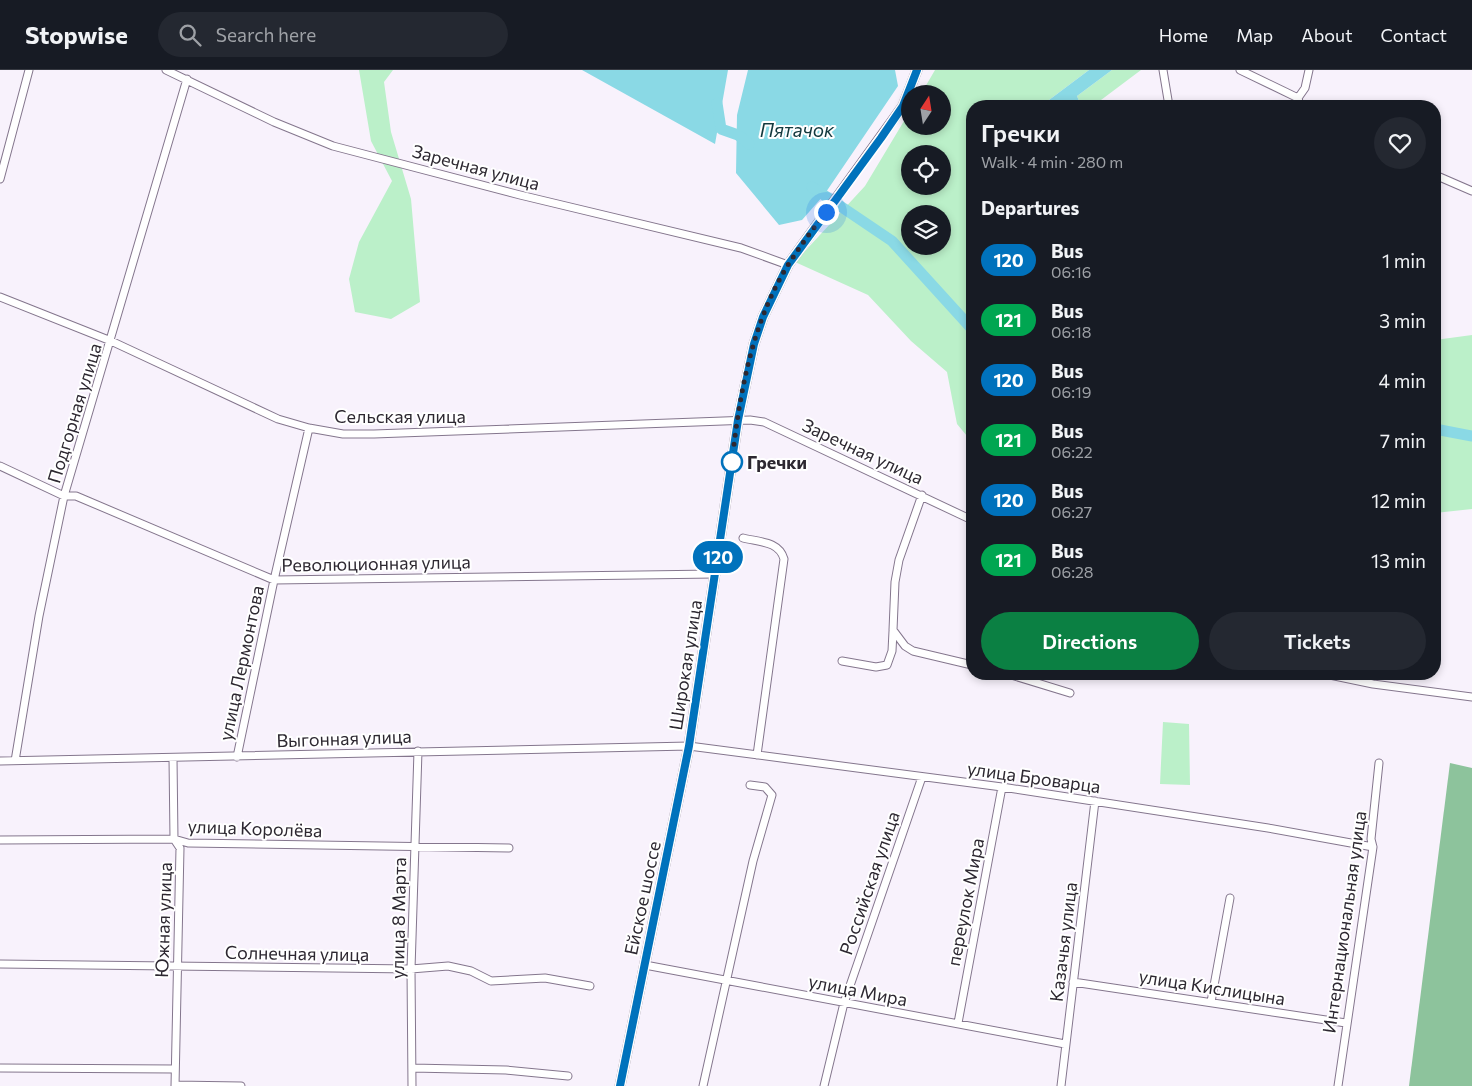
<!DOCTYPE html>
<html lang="en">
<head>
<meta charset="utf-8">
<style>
	:root { --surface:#171b24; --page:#242831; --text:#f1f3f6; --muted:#9ea1a6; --line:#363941; --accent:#0b8043 }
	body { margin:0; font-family:Commissioner,sans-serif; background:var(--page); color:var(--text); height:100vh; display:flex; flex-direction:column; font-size:19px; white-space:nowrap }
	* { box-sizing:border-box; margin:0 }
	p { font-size:16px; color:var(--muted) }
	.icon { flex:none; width:28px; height:28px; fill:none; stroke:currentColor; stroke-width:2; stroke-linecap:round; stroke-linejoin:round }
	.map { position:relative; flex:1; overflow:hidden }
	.panel { position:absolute; left:966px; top:30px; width:475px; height:580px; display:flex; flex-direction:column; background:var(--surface); border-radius:20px; box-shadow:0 2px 8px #0003 }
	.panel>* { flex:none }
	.badge { padding:0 10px; border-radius:16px; font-size:18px; line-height:32px }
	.needle { width:32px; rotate:12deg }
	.tools { position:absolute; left:901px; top:15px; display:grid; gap:10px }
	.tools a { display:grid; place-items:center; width:50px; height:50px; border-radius:50%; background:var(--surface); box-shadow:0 2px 8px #0003; font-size:25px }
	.you { position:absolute; width:25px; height:25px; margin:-12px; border:4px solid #fff; border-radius:50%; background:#1a73e8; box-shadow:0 0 0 8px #1a73e833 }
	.map>.badge { position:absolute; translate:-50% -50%; box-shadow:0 0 0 2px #fff }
	h2 { padding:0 15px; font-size:19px; line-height:45px }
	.round { display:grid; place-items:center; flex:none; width:52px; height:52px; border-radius:26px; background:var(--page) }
	.summary { display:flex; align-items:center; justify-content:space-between; height:85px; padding:0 15px }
	h1 { font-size:24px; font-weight:600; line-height:38px }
	.cta { display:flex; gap:10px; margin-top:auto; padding:10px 15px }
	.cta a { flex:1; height:58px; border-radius:30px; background:var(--accent); color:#fff; font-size:20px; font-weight:600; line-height:58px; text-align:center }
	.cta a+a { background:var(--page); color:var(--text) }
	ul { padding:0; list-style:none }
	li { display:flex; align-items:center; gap:15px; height:60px; padding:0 15px }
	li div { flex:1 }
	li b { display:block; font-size:19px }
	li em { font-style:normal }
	li .badge { min-width:55px; font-weight:700; text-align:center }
	header { display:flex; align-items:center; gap:30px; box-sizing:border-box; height:70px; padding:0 25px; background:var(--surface); border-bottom:1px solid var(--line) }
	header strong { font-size:24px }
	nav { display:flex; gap:28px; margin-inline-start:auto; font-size:18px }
	.search { width:350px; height:45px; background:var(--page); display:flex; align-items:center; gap:12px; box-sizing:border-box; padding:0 18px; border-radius:28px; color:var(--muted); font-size:19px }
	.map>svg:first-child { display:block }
</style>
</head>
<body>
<header>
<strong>Stopwise</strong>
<div class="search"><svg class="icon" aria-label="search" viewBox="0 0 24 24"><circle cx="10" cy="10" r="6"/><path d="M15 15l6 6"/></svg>Search here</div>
<nav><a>Home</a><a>Map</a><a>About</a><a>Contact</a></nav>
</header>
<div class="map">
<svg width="1472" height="1016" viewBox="0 0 1472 1016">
	<rect width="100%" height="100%" fill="#f8f2fc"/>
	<path fill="#bbf0c9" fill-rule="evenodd" d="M359,0h34l-9,12 7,50 20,67 9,103 -29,17 -36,-7 -6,-33 10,-37 33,-61 -21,-40z
		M935,0h154l-48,36h-69v336l-15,-18 -10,-52 -36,-31 -43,-46 -73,-33 70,-76 45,-75v15h32v-32h-21zM910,84h32v32h-32zM910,144h32v32h-32z
		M1112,0h29l-48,36h-12l-4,-10z
		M1472,265v174l-37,4v-173z
		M1163,652l26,2 1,61 -30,-1z"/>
	<path fill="#8dc39c" d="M1450,693l22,5v318h-63z"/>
	<path fill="#8ad9e5" d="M582,0h146l-13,74z
		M748,0h147l3,16 -74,109 -22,25 -23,5 -43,-52 1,-58z
		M1089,0h23l-35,26 4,10h-40z"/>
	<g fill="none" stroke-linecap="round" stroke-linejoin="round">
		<path stroke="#8ad9e5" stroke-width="11" d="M717,33l4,26 17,6 11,9
			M812,117l80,54 80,88
			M1435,359l37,7"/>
		<defs>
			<path id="minor" d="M166,0l108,52 59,24 187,49 221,53 47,17
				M1163,0l6,36
				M1240,0l58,28 2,8
				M1298,28l7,-10 4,-18
				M1435,105l37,16
				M0,109l29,-109
				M0,227l111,44 167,78 31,9 34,6h31l376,-14 14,2 208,98
				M0,396l64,30h12l198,84 441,-6
				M922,425l-23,65 -4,22 -2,48 12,16 8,5 59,14
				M743,468c16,4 36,3 41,21l-27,196
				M842,591l34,6 11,-2 5,-14 1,-20
				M1008,604l62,19
				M1325,604l48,10 99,13
				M237,687l37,-177 35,-152
				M173,688l1,81 6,9 -5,238
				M0,691l689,-15 313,41 266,41 105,19
				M15,691l24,-145 25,-120 123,-417
				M0,770l174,-1 14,4 321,5
				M0,894l411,5 37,-3 23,5 20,10 54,-3 45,8
				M645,895l420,79
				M1073,912l273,41
				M1211,932l19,-104
				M958,953l44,-236
				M0,998l175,1
				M412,998l94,2 62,6
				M175,1015l66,1
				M412,1016l-1,-117 7,-218
				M703,1016l50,-225 19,-66 -7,-8 -15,-2
				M824,1016l20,-83 78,-226
				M1061,1016l34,-285
				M1338,1016l35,-239 -2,-8 8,-76"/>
			<path id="major" d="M620,1016l69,-340 49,-326 16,-76 9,-27 25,-52 115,-159 14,-36"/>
		</defs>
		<use href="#minor" stroke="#84768d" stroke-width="9"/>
		<use href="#major" stroke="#84768d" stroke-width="11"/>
		<use href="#minor" stroke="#fff" stroke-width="7"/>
		<use href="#major" stroke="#fff" stroke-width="9"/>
	</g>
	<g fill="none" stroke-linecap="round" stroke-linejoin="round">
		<defs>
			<path id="line" d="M620,1016l69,-340 49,-326 16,-76 9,-27 25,-52 93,-127 22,-32 14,-36"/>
		</defs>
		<use href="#line" stroke="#fff" stroke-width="11"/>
		<use href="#line" stroke="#0072bc" stroke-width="8"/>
		<path stroke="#2d2831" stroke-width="5" stroke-dasharray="0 9" d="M732,392c7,-66 20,-140 56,-197 12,-19 25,-36 38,-53"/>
	</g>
	<circle fill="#fff" stroke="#0072bc" stroke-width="2.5" cx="732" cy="392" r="10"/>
	<g text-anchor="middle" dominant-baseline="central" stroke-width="4" stroke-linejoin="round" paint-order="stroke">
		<g font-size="18" fill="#2d2831" stroke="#fff">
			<text transform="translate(476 97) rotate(15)">Заречная улица</text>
			<text transform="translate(74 343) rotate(-73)">Подгорная улица</text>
			<text x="400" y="346">Сельская улица</text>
			<text transform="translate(863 381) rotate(25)">Заречная улица</text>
			<text transform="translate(376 493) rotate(-1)">Революционная улица</text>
			<text transform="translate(241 593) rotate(-78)">улица Лермонтова</text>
			<text transform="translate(685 595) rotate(-81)">Широкая улица</text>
			<text transform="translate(344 668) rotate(-2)">Выгонная улица</text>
			<text transform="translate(1034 707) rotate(8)">улица Броварца</text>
			<text transform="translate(255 758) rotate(2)">улица Королёва</text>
			<text transform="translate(869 813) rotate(-71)">Российская улица</text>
			<text transform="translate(642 828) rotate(-78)">Ейское шоссе</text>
			<text transform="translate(965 832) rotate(-79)">переулок Мира</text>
			<text transform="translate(398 848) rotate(-89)">улица 8 Марта</text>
			<text transform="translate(163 850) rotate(-88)">Южная улица</text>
			<text transform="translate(1344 852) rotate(-82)">Интернациональная улица</text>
			<text transform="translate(1063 872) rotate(-83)">Казачья улица</text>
			<text transform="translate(297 883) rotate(1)">Солнечная улица</text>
			<text transform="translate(1212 917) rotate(9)">улица Кислицына</text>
			<text transform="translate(858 920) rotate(11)">улица Мира</text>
		</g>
		<g font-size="18" font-weight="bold" fill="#2d2831" stroke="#fff" text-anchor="start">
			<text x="747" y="392">Гречки</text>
		</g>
		<g font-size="19" font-style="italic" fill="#12393e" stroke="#fff">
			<text x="797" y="59">Пятачок</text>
		</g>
	</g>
</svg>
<div class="tools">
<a><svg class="needle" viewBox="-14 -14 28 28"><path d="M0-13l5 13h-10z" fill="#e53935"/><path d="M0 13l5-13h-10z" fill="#9ea1a6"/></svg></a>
<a><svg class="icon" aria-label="locate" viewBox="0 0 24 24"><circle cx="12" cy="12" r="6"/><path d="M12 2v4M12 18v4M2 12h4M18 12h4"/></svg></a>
<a><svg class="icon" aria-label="layers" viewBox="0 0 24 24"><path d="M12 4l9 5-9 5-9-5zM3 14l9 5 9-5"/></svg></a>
</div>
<div class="you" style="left:826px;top:142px"></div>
<b class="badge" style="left:718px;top:487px;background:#0072bc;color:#fff">120</b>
<section class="panel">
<div class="summary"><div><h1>Гречки</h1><p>Walk · 4 min · 280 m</p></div><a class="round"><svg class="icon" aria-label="heart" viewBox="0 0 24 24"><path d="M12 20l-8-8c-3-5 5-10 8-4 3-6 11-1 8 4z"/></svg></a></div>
<h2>Departures</h2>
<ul>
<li><span class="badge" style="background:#0072bc;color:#fff">120</span><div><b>Bus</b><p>06:16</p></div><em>1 min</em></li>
<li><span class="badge" style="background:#00a651;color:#fff">121</span><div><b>Bus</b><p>06:18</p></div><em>3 min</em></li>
<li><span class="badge" style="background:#0072bc;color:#fff">120</span><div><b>Bus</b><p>06:19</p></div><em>4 min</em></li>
<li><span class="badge" style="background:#00a651;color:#fff">121</span><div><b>Bus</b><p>06:22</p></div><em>7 min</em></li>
<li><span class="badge" style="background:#0072bc;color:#fff">120</span><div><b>Bus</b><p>06:27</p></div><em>12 min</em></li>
<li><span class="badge" style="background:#00a651;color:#fff">121</span><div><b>Bus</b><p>06:28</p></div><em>13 min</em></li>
</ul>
<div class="cta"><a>Directions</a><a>Tickets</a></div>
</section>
</div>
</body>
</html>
